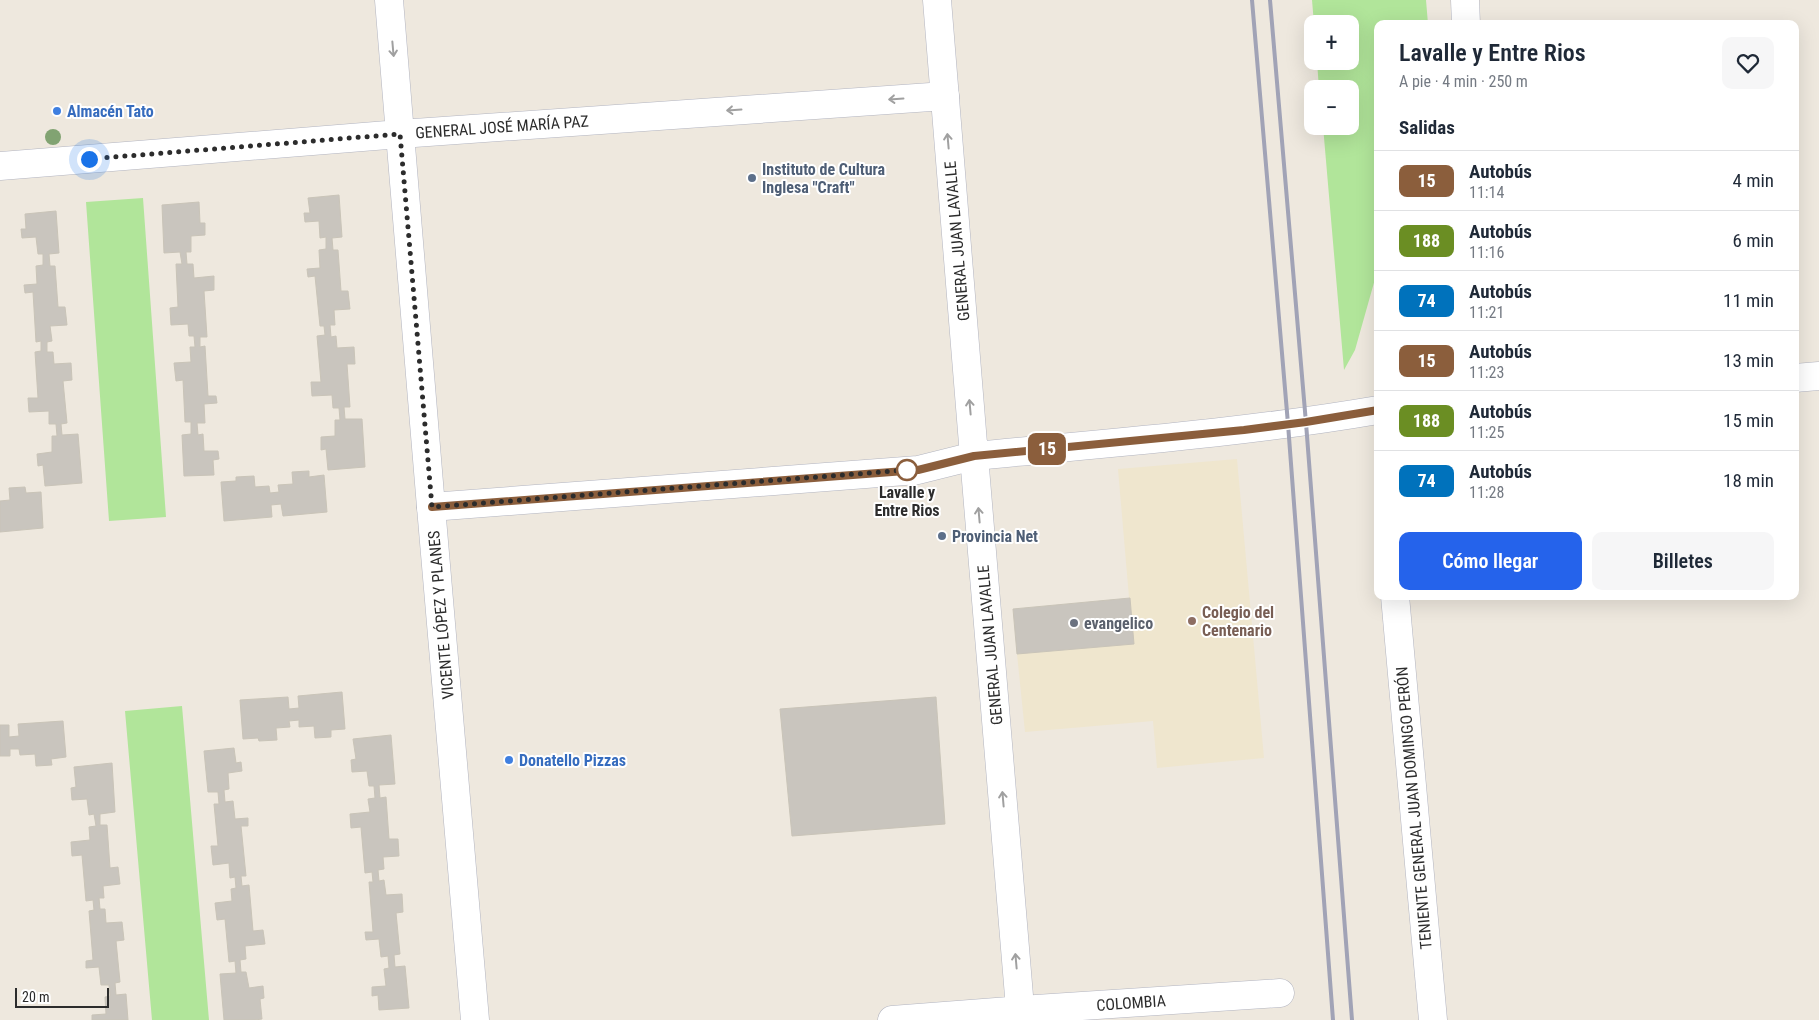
<!DOCTYPE html>
<html lang="es">
<head>
<meta charset="utf-8">
<style>
	:root { --surface:#fff; --page:#f6f6f7; --text:#1f2937; --muted:#747a83; --line:#e0e1e3; --accent:#2563eb }
	body { margin:0; font-family:"Roboto Condensed",sans-serif; background:var(--page); color:var(--text); height:100vh; display:flex; flex-direction:column; font-size:19px; white-space:nowrap }
	* { box-sizing:border-box; margin:0 }
	p { font-size:16px; color:var(--muted) }
	.icon { flex:none; width:28px; height:28px; fill:none; stroke:currentColor; stroke-width:2; stroke-linecap:round; stroke-linejoin:round }
	.map { position:relative; flex:1; overflow:hidden }
	.drawer { position:absolute; left:1374px; top:20px; width:425px; height:580px; display:flex; flex-direction:column; background:var(--surface); border-radius:10px; box-shadow:0 5px 20px #0002 }
	.drawer>* { flex:none }
	.badge { padding:0 10px; border-radius:8px; font-size:18px; line-height:32px }
	.fabs { position:absolute; left:1304px; top:15px; display:grid; gap:10px }
	.fabs a { display:grid; place-items:center; width:55px; height:55px; border-radius:10px; background:var(--surface); box-shadow:0 5px 20px #0002; font-size:25px }
	.scale { position:absolute; left:15px; bottom:12px; width:94px; box-sizing:border-box; padding-left:5px; border:2px solid #2c2c2c; border-top:0; font-size:14px; line-height:18px; white-space:nowrap; color:#2c2c2c; -webkit-text-stroke:4px #fff; paint-order:stroke }
	.you { position:absolute; width:25px; height:25px; margin:-12px; border:4px solid #fff; border-radius:50%; background:#1a73e8; box-shadow:0 0 0 8px #1a73e833 }
	.map>.badge { position:absolute; translate:-50% -50%; box-shadow:0 0 0 2px #fff }
	h2 { padding:0 25px; font-size:19px; line-height:45px }
	.round { display:grid; place-items:center; flex:none; width:52px; height:52px; border-radius:10px; background:var(--page) }
	.overview { display:flex; align-items:center; justify-content:space-between; height:85px; padding:0 25px }
	h1 { font-size:24px; font-weight:600; line-height:38px }
	.button { display:flex; gap:10px; margin-top:auto; padding:10px 25px }
	.button a { flex:1; height:58px; border-radius:10px; background:var(--accent); color:#fff; font-size:20px; font-weight:600; line-height:58px; text-align:center }
	.button a+a { background:var(--page); color:var(--text) }
	ul { padding:0; list-style:none }
	li { display:flex; align-items:center; gap:15px; height:60px; padding:0 25px; border-top:1px solid var(--line) }
	li div { flex:1 }
	li b { display:block; font-size:19px }
	li em { font-style:normal }
	li .badge { min-width:55px; font-weight:700; text-align:center }
	.map>svg:first-child { display:block }
</style>
</head>
<body>
<div class="map">
<svg width="1819" height="1020" viewBox="0 0 1819 1020">
	<rect width="100%" height="100%" fill="#eee8de"/>
	<path fill="#efe6ce" d="M1237,459l27,299 -107,10 -4,-47 -128,11 -8,-78 116,-10 -15,-175z"/>
	<path fill="#b1e59a" d="M1312,0h114l2,24h-50l-1,248 -22,78 -11,20 -21,-244h27v-37h-31l-2,-28h33v-37h-36z
		M143,198l23,319 -57,4 -23,-319z
		M182,706l27,314h-57l-27,-309z"/>
	<path fill="#c9c5be" stroke="#c9c4b8" d="M339,195l3,42 -10,1 1,12h5l3,41h7l2,18 -16,1 1,15h-5l1,12 5,-1 1,12 17,-1 1,17h-8l3,43h-6l1,12h17l3,48 -37,3 -2,-21 -5,1v-13l14,-1v-16h5l-1,-12h-6l-1,-13 -20,1 -1,-14h10l-4,-46 8,-1 -1,-9h-4l-5,-50 -7,1 -1,-8 13,-1 -1,-18 7,-1v-12l-6,1 -1,-17 -14,1 -1,-9h6l-2,-15z
		M199,202l1,21h5v12l-14,1v16h-5l1,12h6l1,14 20,-2v14l-10,1 3,46h-7v10l5,-1 3,50h8l1,7 -13,1 1,19h-8l1,12 5,-1 1,17h14l1,8 -6,1 1,15 -30,1 -2,-41 9,-1v-12h-6l-2,-42 -7,1 -2,-18 17,-1 -1,-15h5l-1,-11h-5l-1,-12 -17,1 -1,-17 8,-1 -2,-43h6l-2,-12 -16,1 -2,-48z
		M56,211l3,42 -10,1 1,12h5l3,41h7l2,18 -17,1 2,15 -5,1v10h6l1,12 17,-1 1,17 -9,1 4,42 -6,1 1,11 16,-1 4,49 -37,3 -2,-21 -5,1 -1,-12 15,-2v-16h5l-1,-12h-7v-13l-20,1 -1,-14h10l-3,-46 6,-1v-10l-5,1 -3,-50 -8,1 -1,-8 13,-1 -1,-18 7,-1v-11h-5l-2,-17 -14,1 -1,-9h5l-1,-15z
		M309,471v6l15,-2 3,37 -44,4 -2,-12 -10,1 1,12 -48,4 -3,-39 15,-1v-4l18,-1 1,11 14,-1 1,7 9,-1 -1,-7 15,-1 -1,-12z
		M25,487l1,6 15,-1 2,36 -43,4v-31l10,-1 -1,-12z
		M1130,598l4,46 -117,10 -4,-45z
		M342,692l3,37 -14,1v7l-16,1 -1,-12 -15,1v-7l-10,1 1,6 -14,1 1,12 -18,1 -1,-3 -15,1 -3,-39 48,-3 1,12 10,-1 -1,-12z
		M936,697l9,127 -153,12 -12,-127z
		M63,721l3,36 -15,2 1,6 -16,1 -1,-12 -15,1 -1,-6h-9v7h-10v-31h9v12l10,-1 -1,-12z
		M391,735l4,49 -16,1 1,13 6,-1 3,42h9l1,17 -16,1 1,12 -6,1 1,11 5,-1 2,15 16,-1 1,18 -7,1 4,41 -6,1 1,12 10,-1 4,42 -30,2 -1,-15 -6,1v-9l14,-1 -2,-17 5,-1 -1,-12 -7,1 -2,-18 -13,1 -1,-8h8l-4,-50h4l-1,-10 -7,1 -4,-46 -10,1 -1,-14 20,-2 -2,-13 7,-1 -1,-12h-5l-2,-15 -15,1 -1,-12 5,-1 -3,-20z
		M234,748l2,15 5,-1 1,9 -14,2 1,16 -5,1 1,12 8,-1 2,18 13,-1v8h-7l5,50h-5l1,10 7,-1 4,46 10,-1 2,14 -20,2 1,13 -6,1 1,12h5l3,16 14,-2 1,12 -4,1 2,20 -7,1h-31l-4,-46 16,-1 -1,-12 -6,1 -4,-43 -8,1 -2,-17 17,-2 -1,-12 5,-1 -1,-11 -5,1 -1,-15 -16,2 -2,-19h7l-4,-42h5l-1,-12h-10l-4,-41z
		M112,763l3,49 -15,2v11h7l3,43 8,-1 2,17 -17,2 1,12h-5l1,11h5l1,14 16,-1 2,18 -8,1 4,41 -5,1 1,12 10,-1 2,26h-36v-5l14,-1 -1,-17 5,-1 -1,-11h-8l-2,-18 -13,1v-7l7,-1 -4,-49 5,-1 -1,-10 -7,1 -4,-46 -10,1 -1,-14 19,-2 -1,-13 7,-1 -2,-12 -5,1 -2,-16 -15,1 -1,-12 5,-1 -2,-20z"/>
	<g fill="none" stroke-linecap="round" stroke-linejoin="round">
		<defs>
			<path id="minor" d="M0,166l400,-32 -11,-134
				M1795,378l24,-2
				M974,456l47,564
				M431,507l44,513
				M892,1020l129,-10 259,-17"/>
			<path id="tertiary" d="M945,96l-545,38 31,373 487,-37 56,-14"/>
			<path id="secondary" d="M937,0l37,456c135,-13 270,-23 404,-46
				M1465,0l1,24
				M1395,596l38,424"/>
		</defs>
		<use href="#minor" stroke="#b2b4c0" stroke-width="29"/>
		<use href="#tertiary" stroke="#b2b4c0" stroke-width="29"/>
		<use href="#secondary" stroke="#b2b4c0" stroke-width="29"/>
		<use href="#minor" stroke="#fff" stroke-width="28"/>
		<use href="#tertiary" stroke="#fff" stroke-width="28"/>
		<use href="#secondary" stroke="#fff" stroke-width="28"/>
		<path stroke="#a1a3b6" stroke-width="4" d="M1252,0l36,424 45,596
			M1270,0l36,423 46,597"/>
	</g>
	<circle fill="#81a372" cx="53" cy="137" r="8"/>
	<defs><path id="oneway-shaft" d="M-6 0H5M1.5-3L5.5 0L1.5 3" fill="none" stroke-width="1.6" stroke-linecap="round" stroke-linejoin="round" transform="scale(1.25)"/></defs>
	<g stroke="#a0a0a0">
		<use href="#oneway-shaft" transform="translate(393 49) rotate(85)"/>
		<use href="#oneway-shaft" transform="translate(896 99) rotate(176)"/>
		<use href="#oneway-shaft" transform="translate(734 110) rotate(176)"/>
		<use href="#oneway-shaft" transform="translate(948 141) rotate(-95)"/>
		<use href="#oneway-shaft" transform="translate(970 407) rotate(-95)"/>
		<use href="#oneway-shaft" transform="translate(979 515) rotate(-95)"/>
		<use href="#oneway-shaft" transform="translate(1003 799) rotate(-95)"/>
		<use href="#oneway-shaft" transform="translate(1016 961) rotate(-95)"/>
	</g>
	<g fill="none" stroke-linecap="round" stroke-linejoin="round">
		<defs>
			<path id="line" d="M432,507l486,-37 56,-14 270,-26 62,-8 72,-12"/>
		</defs>
		<use href="#line" stroke="#fff" stroke-width="11"/>
		<use href="#line" stroke="#8b5e3c" stroke-width="8"/>
		<path stroke="#2c2c2c" stroke-width="5" stroke-dasharray="0 9" d="M89,159l311,-25 32,373 475,-37"/>
	</g>
	<g fill="#3f7fe0" stroke="#fff" stroke-width="2">
		<circle cx="57" cy="111" r="5"/>
		<circle cx="509" cy="760" r="5"/>
	</g>
	<g fill="#5c6f8a" stroke="#fff" stroke-width="2">
		<circle cx="752" cy="178" r="5"/>
		<circle cx="942" cy="536" r="5"/>
	</g>
	<circle fill="#fff" stroke="#8b5e3c" stroke-width="2.5" cx="907" cy="470" r="10"/>
	<circle fill="#8d6e63" stroke="#fff" stroke-width="2" cx="1192" cy="621" r="5"/>
	<circle fill="#6b7280" stroke="#fff" stroke-width="2" cx="1074" cy="623" r="5"/>
	<g text-anchor="middle" dominant-baseline="central" stroke-width="4" stroke-linejoin="round" paint-order="stroke">
		<g font-size="16" font-weight="bold" fill="#366cbe" stroke="#fff" text-anchor="start">
			<text x="67" y="111">Almacén Tato</text>
			<text x="519" y="760">Donatello Pizzas</text>
		</g>
		<g font-size="16" fill="#2c2c2c" stroke="#fff">
			<text transform="translate(502 127) rotate(-4)">GENERAL JOSÉ MARÍA PAZ</text>
			<text transform="translate(957 241) rotate(-95)">GENERAL JUAN LAVALLE</text>
			<text transform="translate(441 615) rotate(-95)">VICENTE LÓPEZ Y PLANES</text>
			<text transform="translate(990 645) rotate(-95)">GENERAL JUAN LAVALLE</text>
			<text transform="translate(1414 808) rotate(-95)">TENIENTE GENERAL JUAN DOMINGO PERÓN</text>
			<text transform="translate(1131 1003) rotate(-4)">COLOMBIA</text>
		</g>
		<g font-size="16" font-weight="bold" fill="#4e5e75" stroke="#fff" text-anchor="start">
			<text x="762" y="169">Instituto de Cultura<tspan x="762" dy="18">Inglesa "Craft"</tspan></text>
			<text x="952" y="536">Provincia Net</text>
		</g>
		<g font-size="16" font-weight="bold" fill="#2c2c2c" stroke="#fff">
			<text x="907" y="492">Lavalle y<tspan x="907" dy="18">Entre Rios</tspan></text>
		</g>
		<g font-size="16" font-weight="bold" fill="#785e54" stroke="#fff" text-anchor="start">
			<text x="1202" y="612">Colegio del<tspan x="1202" dy="18">Centenario</tspan></text>
		</g>
		<g font-size="16" font-weight="bold" fill="#5b616d" stroke="#fff" text-anchor="start">
			<text x="1084" y="623">evangelico</text>
		</g>
	</g>
</svg>
<div class="fabs">
<a>+</a>
<a>−</a>
</div>
<div class="scale">20 m</div>
<div class="you" style="left:89px;top:159px"></div>
<b class="badge" style="left:1047px;top:449px;background:#8b5e3c;color:#fff">15</b>
<section class="drawer">
<div class="overview"><div><h1>Lavalle y Entre Rios</h1><p>A pie · 4 min · 250 m</p></div><a class="round"><svg class="icon" aria-label="heart" viewBox="0 0 24 24"><path d="M12 20l-8-8c-3-5 5-10 8-4 3-6 11-1 8 4z"/></svg></a></div>
<h2>Salidas</h2>
<ul>
<li><span class="badge" style="background:#8b5e3c;color:#fff">15</span><div><b>Autobús</b><p>11:14</p></div><em>4 min</em></li>
<li><span class="badge" style="background:#6b8e23;color:#fff">188</span><div><b>Autobús</b><p>11:16</p></div><em>6 min</em></li>
<li><span class="badge" style="background:#0072bc;color:#fff">74</span><div><b>Autobús</b><p>11:21</p></div><em>11 min</em></li>
<li><span class="badge" style="background:#8b5e3c;color:#fff">15</span><div><b>Autobús</b><p>11:23</p></div><em>13 min</em></li>
<li><span class="badge" style="background:#6b8e23;color:#fff">188</span><div><b>Autobús</b><p>11:25</p></div><em>15 min</em></li>
<li><span class="badge" style="background:#0072bc;color:#fff">74</span><div><b>Autobús</b><p>11:28</p></div><em>18 min</em></li>
</ul>
<div class="button"><a>Cómo llegar</a><a>Billetes</a></div>
</section>
</div>
</body>
</html>
